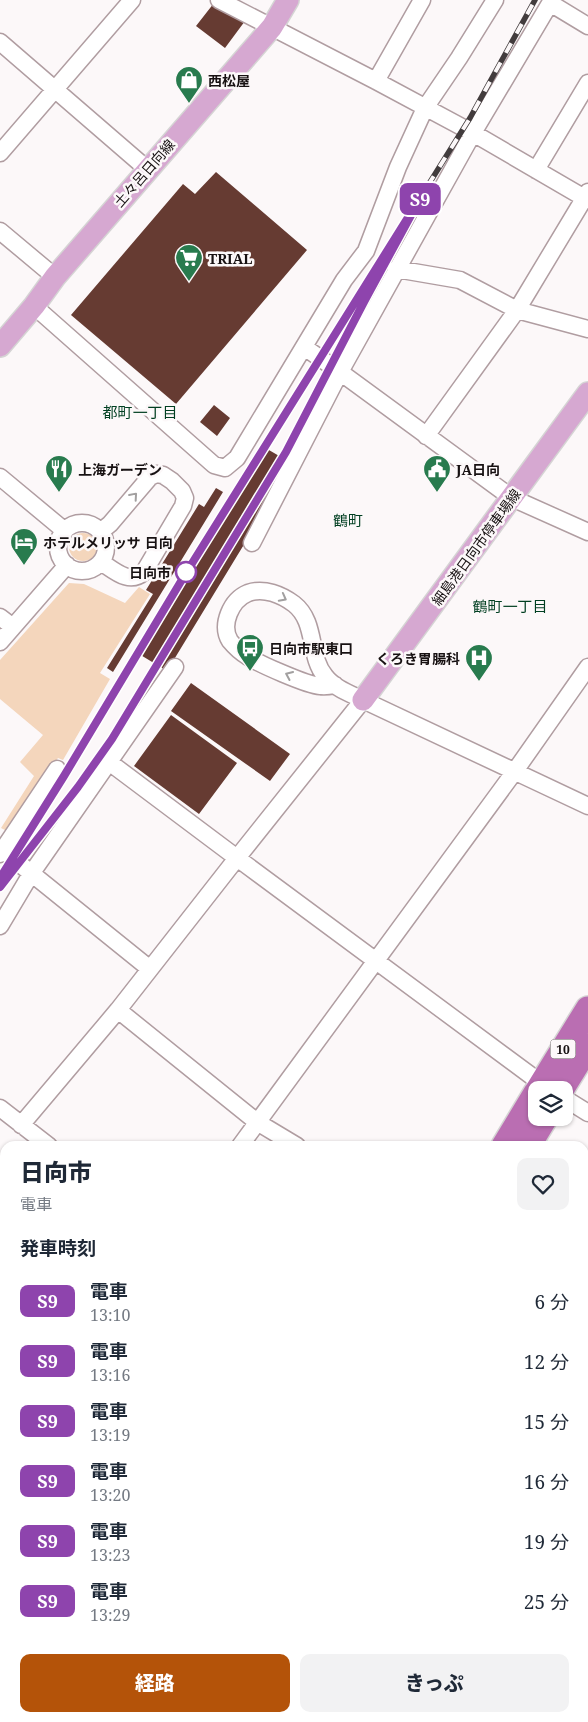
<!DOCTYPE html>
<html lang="ja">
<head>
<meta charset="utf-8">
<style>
	:root { --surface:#fff; --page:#f2f2f3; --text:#1f2937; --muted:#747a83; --accent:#b45309 }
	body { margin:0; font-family:"Noto Serif","Noto Sans JP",serif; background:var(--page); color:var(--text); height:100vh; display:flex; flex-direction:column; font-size:19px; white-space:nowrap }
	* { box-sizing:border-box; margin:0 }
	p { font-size:16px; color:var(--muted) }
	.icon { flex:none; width:28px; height:28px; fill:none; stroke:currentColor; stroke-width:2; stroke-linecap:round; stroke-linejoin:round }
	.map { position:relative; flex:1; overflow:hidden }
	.side { position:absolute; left:0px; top:1141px; width:589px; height:581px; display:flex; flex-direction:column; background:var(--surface); border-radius:15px 15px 0 0; box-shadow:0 1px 4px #0004 }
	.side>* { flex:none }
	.badge { padding:0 10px; border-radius:8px; font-size:18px; line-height:32px }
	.buttons { position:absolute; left:528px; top:1081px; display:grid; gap:10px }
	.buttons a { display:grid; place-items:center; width:45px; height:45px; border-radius:10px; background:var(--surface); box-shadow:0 1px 4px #0004; font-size:25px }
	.map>.badge { position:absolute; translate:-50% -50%; box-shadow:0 0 0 2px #fff }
	h2 { padding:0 20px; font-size:19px; line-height:45px }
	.round { display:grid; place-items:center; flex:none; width:52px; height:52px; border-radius:10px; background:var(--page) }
	.headline { display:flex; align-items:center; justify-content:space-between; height:85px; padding:0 20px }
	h1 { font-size:24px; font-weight:800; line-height:38px }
	.button { display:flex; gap:10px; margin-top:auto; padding:10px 20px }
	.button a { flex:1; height:58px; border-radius:10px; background:var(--accent); color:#fff; font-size:20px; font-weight:800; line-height:58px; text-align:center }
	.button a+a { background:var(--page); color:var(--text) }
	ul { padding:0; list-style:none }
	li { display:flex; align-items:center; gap:15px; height:60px; padding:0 20px }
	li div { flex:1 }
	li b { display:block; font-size:19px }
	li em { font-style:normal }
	li .badge { min-width:55px; font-weight:700; text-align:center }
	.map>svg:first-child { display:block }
</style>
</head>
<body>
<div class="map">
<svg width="588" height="1722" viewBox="0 0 588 1722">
	<rect width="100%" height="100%" fill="#fcf8f9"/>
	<path fill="#f4d6bc" d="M69 547a14 14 0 1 1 28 0a14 14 0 1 1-28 0Z
		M69,583l15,1 41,19 14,-16 11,7 -50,79 10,6 -47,81 -5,-2 -51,73 -6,-3 33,-52 -14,-14 23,-27 -43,-36v-39z"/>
	<path fill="#663b32" d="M214,3l31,18 -20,27 -29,-22z
		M216,172l91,78 -131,154 -105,-89 112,-131 12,10z
		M214,405l16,13 -13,18 -17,-14z
		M262,446l31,18 -126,207 -33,-20z
		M216,488l7,4 -110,180 -6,-4 46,-74 -7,-4 53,-86 5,3z
		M191,683l99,71 -20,27 -99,-70z
		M171,715l66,48 -38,51 -65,-48z"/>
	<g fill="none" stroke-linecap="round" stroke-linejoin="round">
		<defs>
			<path id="minor" d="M219,0l157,81 97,52 115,67
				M552,0l-79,133 -133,239 172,126 76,34
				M550,3l38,23
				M0,42l147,127
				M376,81l46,-81
				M0,153l132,-153
				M536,170l52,-87
				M0,231l55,46
				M396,269l64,11 57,30 71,19
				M34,306l180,159 11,3 12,-10 107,-178 22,-29 32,-84 27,-59 34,-50 36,-58
				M426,436l91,-126 71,-118
				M0,477l65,54
				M58 547a24 24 0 1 1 48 0a24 24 0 1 1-48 0Z
				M100,532l10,-8 40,-47 6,-3 7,1 9,6 10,10 3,7 -2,8 -39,66c-15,13 -29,-1 -43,-10
				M252,543l88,-171 -36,-25
				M0,617l13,10
				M0,642l67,-77
				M335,685c-5,1 -10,2 -15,1 -13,-1 -61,-22 -73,-30 -7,-4 -12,-9 -17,-15 -10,-16 1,-41 18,-48 16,-6 34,2 46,11 23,18 14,52 31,72 9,12 26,18 38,24l225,106
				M109,762l128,96 312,231
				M0,848l150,121
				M0,854l57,-85
				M0,926l31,-52 144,-207
				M118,1010l139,112 40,24
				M564,1098l24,15
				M0,1108l49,38
				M21,1125l97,-115 119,-152 126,-158
				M240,1146l275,-375 73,-104
				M584,1238l4,2
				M0,1258l5,3
				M0,1297l5,-8
				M584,1300l4,-7
				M0,1353l5,3
				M584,1364l4,2
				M0,1467l5,3
				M584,1507l4,2
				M584,1572l4,4
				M0,1700l5,-8
				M18,1718l6,4
				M393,1718l5,4
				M574,1718l4,4
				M207,1722l3,-4"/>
			<path id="major" d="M0,346l34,-40 21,-29 217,-250 16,-27
				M363,700l225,-307"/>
			<path id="highway" d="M538,1090l50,-81
				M561,1090l27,-44
				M504,1146l32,-53
				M528,1146l17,-28
				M155,1722l2,-4
				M181,1722l2,-4"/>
		</defs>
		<use href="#minor" stroke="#b09da1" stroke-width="19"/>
		<use href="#major" stroke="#d5d4d4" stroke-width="24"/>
		<use href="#highway" stroke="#d5d4d4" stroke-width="28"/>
		<use href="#minor" stroke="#fff" stroke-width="16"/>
		<use href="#major" stroke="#d6a8d1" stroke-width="21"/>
		<use href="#highway" stroke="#ba6eb2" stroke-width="25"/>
		<defs>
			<path id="rail" d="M0,878l64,-102 122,-203 284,-455 65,-118
				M0,887l78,-100 34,-48 174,-287 80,-154"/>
		</defs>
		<use href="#rail" stroke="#423c3d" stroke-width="5.5"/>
		<use href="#rail" stroke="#fcf8f9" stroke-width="4" stroke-dasharray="11" stroke-linecap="butt"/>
	</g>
	<defs><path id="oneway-chevron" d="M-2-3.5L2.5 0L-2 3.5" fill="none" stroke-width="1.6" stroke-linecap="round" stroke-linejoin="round" transform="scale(1.25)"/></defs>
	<g stroke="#a2a0a0">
		<use href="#oneway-chevron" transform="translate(134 496) rotate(-49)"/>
		<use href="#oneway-chevron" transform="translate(283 598) rotate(28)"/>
		<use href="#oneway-chevron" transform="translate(289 675) rotate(-156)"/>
	</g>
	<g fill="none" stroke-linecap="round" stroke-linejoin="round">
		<defs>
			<path id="line" d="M0,878l64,-102 122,-203 236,-378 -57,105 -79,152 -174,287 -34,48 -78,100"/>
		</defs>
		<use href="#line" stroke="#fff" stroke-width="11"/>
		<use href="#line" stroke="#8e44ad" stroke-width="8"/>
	</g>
	<defs>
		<symbol id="shop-pin" viewBox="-11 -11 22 30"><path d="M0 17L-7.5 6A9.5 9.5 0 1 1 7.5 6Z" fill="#287b4e" stroke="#fcf8f9"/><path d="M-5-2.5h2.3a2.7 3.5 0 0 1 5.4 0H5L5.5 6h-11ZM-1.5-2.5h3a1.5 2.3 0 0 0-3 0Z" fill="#fff"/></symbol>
		<symbol id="supermarket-pin" viewBox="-11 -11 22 30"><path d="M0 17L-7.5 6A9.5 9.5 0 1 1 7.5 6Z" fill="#287b4e" stroke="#fcf8f9"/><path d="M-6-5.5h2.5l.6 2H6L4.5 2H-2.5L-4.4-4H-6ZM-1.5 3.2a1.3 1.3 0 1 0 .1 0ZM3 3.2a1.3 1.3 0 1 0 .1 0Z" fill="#fff"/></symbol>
		<symbol id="restaurant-pin" viewBox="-11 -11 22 30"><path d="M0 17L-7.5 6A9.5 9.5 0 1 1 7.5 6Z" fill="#287b4e" stroke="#fcf8f9"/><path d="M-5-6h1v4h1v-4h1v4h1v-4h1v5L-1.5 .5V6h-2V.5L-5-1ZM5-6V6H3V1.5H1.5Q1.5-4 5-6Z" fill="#fff"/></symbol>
		<symbol id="civic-pin" viewBox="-11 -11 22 30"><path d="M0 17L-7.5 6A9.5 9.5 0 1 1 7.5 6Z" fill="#287b4e" stroke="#fcf8f9"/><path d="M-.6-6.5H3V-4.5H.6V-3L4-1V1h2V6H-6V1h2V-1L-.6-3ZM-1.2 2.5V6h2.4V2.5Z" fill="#fff"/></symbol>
		<symbol id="hotel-pin" viewBox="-11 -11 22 30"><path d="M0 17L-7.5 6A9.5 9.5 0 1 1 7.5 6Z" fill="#287b4e" stroke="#fcf8f9"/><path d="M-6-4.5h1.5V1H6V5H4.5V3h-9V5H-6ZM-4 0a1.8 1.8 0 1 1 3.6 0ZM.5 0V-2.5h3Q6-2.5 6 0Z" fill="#fff"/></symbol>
		<symbol id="bus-pin" viewBox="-11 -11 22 30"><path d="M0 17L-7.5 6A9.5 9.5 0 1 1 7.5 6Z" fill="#287b4e" stroke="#fcf8f9"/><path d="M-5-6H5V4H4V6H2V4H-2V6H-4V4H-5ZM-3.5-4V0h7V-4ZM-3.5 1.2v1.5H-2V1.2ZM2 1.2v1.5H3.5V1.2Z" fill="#fff"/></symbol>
		<symbol id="hospital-pin" viewBox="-11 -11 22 30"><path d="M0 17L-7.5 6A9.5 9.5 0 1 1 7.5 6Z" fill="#287b4e" stroke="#fcf8f9"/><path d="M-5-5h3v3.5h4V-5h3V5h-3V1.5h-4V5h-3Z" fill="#fff"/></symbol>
	</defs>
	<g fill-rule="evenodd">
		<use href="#shop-pin" x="173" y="64" width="32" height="43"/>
		<use href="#supermarket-pin" x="173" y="242" width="32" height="43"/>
		<use href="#restaurant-pin" x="43" y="453" width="32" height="43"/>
		<use href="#civic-pin" x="421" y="453" width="32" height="43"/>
		<use href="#hotel-pin" x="8" y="526" width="32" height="43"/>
		<use href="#bus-pin" x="234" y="632" width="32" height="43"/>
		<use href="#hospital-pin" x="463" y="642" width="32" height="43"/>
	</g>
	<circle fill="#fff" stroke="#8e44ad" stroke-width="2.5" cx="186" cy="572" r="10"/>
	<g text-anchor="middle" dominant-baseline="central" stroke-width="5" stroke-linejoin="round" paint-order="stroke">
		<rect fill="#fcf8f9" stroke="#5c5657" stroke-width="1" x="550.5" y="1039.5" width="25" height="19" rx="4"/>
		<g font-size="12" font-weight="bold" fill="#171112">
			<text x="563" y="1049">10</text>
		</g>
		<g font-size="14" font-weight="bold" fill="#171112" stroke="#fcf8f9" text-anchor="start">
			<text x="208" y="80">西松屋</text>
			<text x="208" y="258">TRIAL</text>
			<text x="78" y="469">上海ガーデン</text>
			<text x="456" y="469">JA日向</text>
			<text x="43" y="542">ホテルメリッサ 日向</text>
			<text x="269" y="648">日向市駅東口</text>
			<text x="460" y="658" text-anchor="end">くろき胃腸科</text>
		</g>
		<g font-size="14" fill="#171112" stroke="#fcf8f9">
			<text transform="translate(144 173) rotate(-49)">土々呂日向線</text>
			<text transform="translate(476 547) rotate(-54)">細島港日向市停車場線</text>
		</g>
		<g font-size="14" font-weight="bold" fill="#171112" stroke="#fcf8f9" text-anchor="end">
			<text x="171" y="572">日向市</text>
		</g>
		<g font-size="15" fill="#003f21" stroke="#fcf8f9">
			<text x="140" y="412">都町一丁目</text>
			<text x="348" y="520">鶴町</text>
			<text x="510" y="606">鶴町一丁目</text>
		</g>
	</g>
</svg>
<div class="buttons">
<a><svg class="icon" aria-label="layers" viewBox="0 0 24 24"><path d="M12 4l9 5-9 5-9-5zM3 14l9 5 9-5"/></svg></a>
</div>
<b class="badge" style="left:420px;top:199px;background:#8e44ad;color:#fff">S9</b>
<section class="side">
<div class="headline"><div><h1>日向市</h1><p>電車</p></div><a class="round"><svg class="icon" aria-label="heart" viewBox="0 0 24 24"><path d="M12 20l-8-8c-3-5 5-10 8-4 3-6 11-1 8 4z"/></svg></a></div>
<h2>発車時刻</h2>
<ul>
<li><span class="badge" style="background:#8e44ad;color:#fff">S9</span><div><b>電車</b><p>13:10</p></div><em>6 分</em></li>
<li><span class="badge" style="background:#8e44ad;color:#fff">S9</span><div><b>電車</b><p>13:16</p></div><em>12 分</em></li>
<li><span class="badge" style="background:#8e44ad;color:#fff">S9</span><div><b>電車</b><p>13:19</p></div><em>15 分</em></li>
<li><span class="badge" style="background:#8e44ad;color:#fff">S9</span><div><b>電車</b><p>13:20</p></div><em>16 分</em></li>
<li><span class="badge" style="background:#8e44ad;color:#fff">S9</span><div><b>電車</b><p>13:23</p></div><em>19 分</em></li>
<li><span class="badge" style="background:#8e44ad;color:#fff">S9</span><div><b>電車</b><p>13:29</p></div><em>25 分</em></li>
</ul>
<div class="button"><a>経路</a><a>きっぷ</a></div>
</section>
</div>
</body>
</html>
